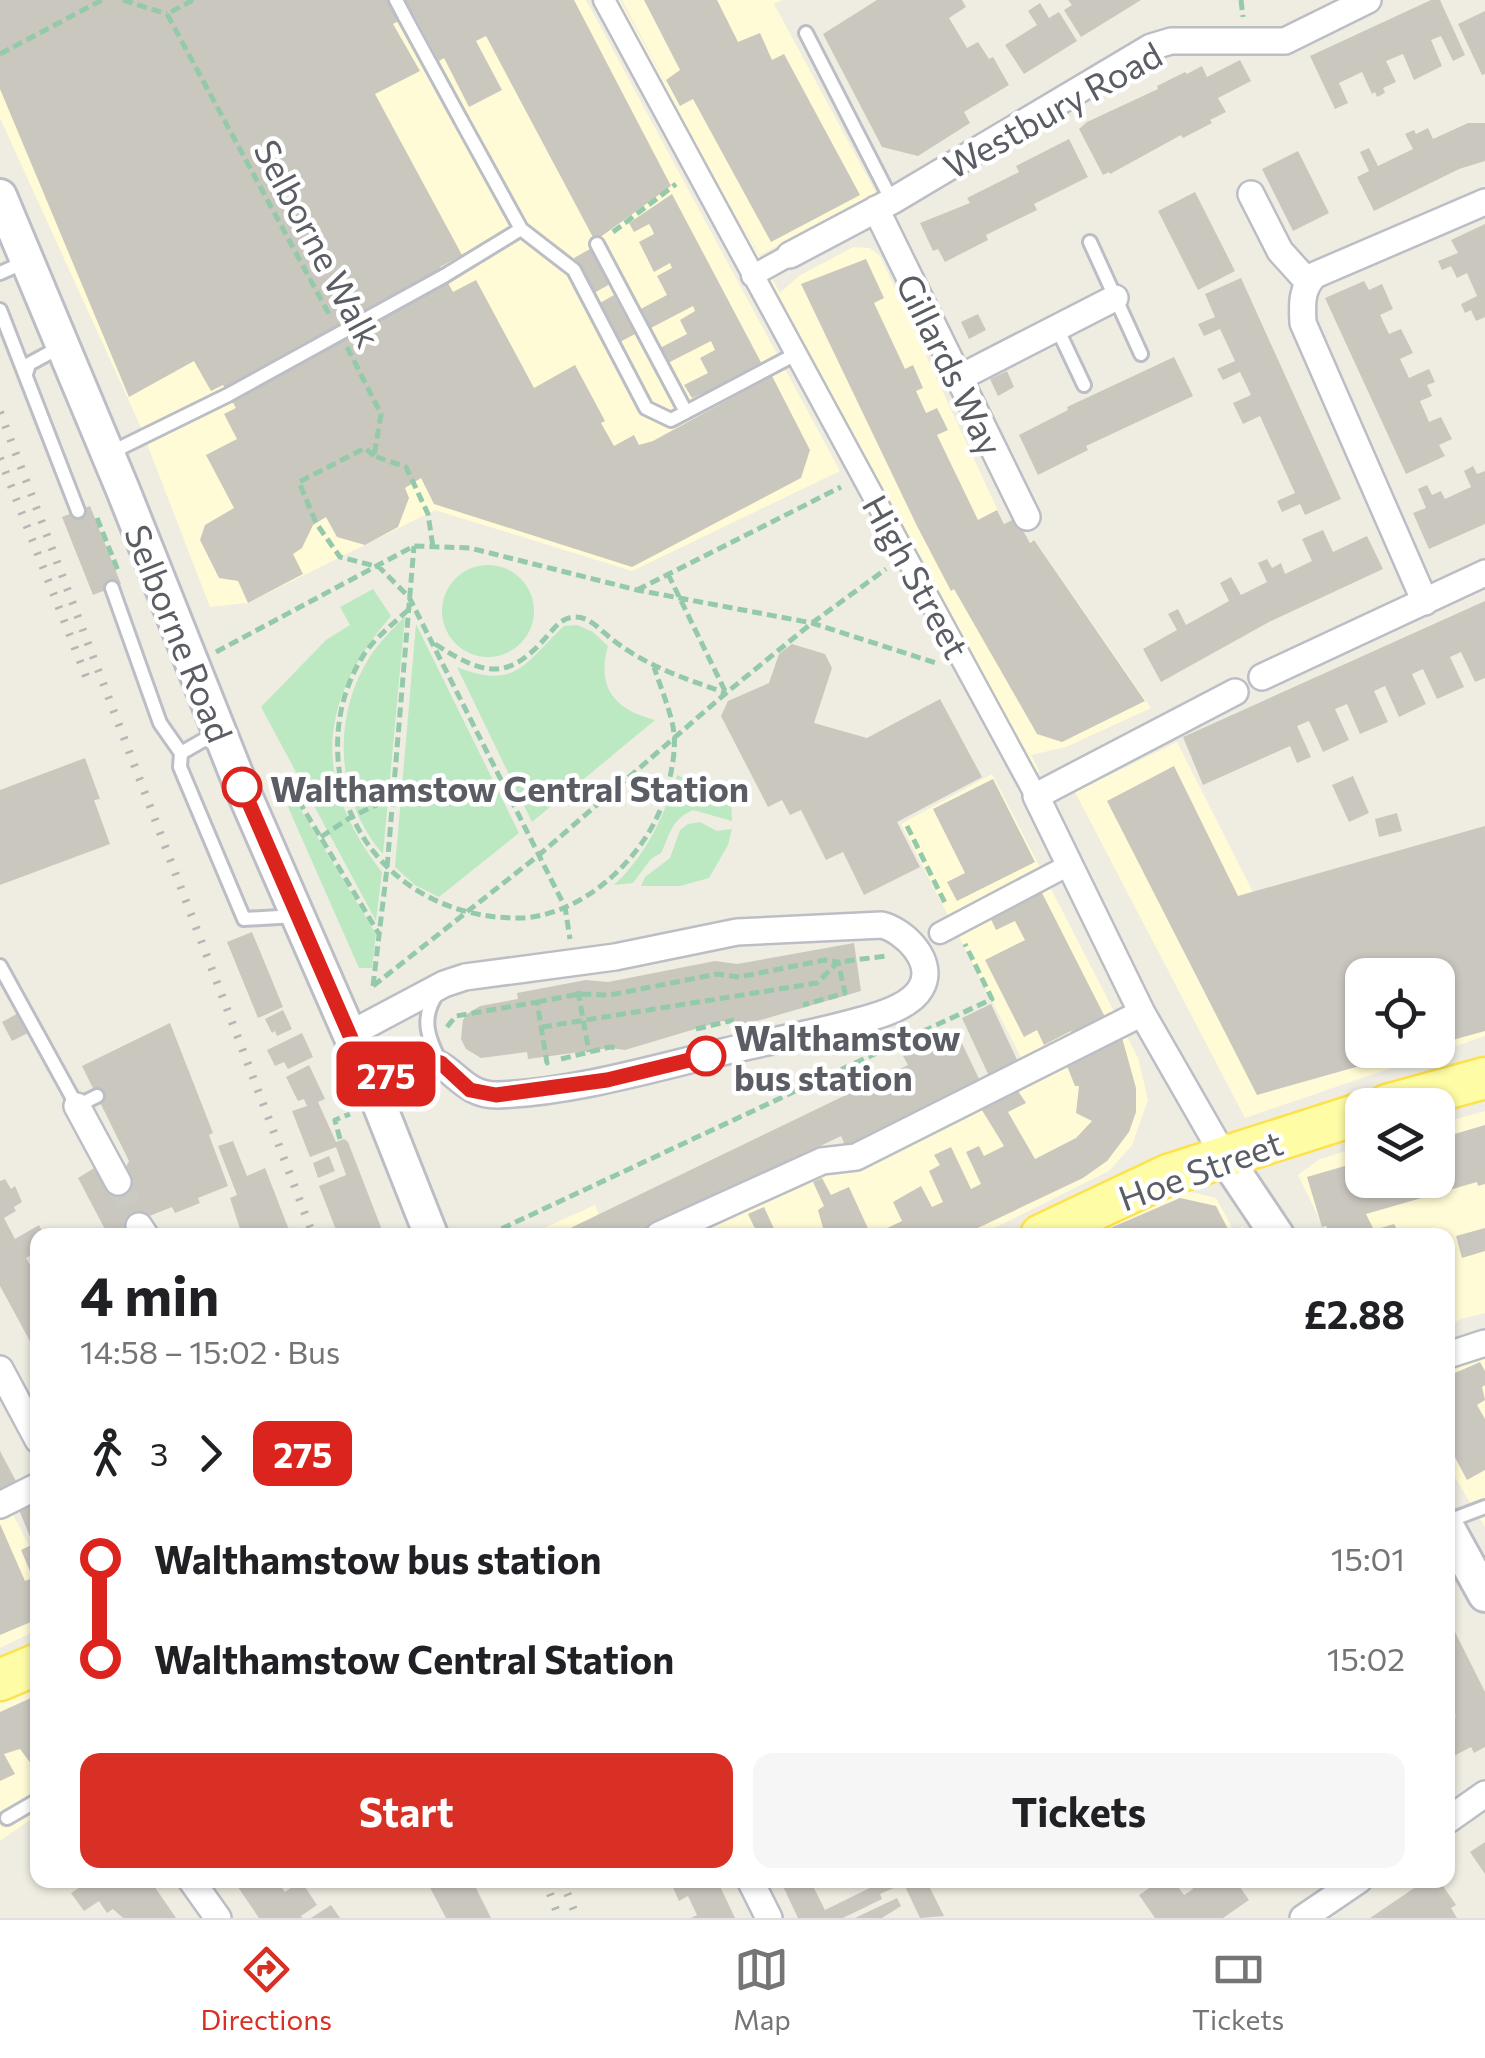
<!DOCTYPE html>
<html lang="en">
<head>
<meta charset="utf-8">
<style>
	:root { --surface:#fff; --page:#f6f6f6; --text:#202124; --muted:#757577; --line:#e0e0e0; --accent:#d93025 }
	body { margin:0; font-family:Commissioner,sans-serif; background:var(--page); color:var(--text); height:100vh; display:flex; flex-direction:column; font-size:38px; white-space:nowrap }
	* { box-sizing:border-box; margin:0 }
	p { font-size:32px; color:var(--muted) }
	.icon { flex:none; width:55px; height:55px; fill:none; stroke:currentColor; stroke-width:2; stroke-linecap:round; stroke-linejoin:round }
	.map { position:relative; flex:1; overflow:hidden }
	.sheet { position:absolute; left:30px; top:1228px; width:1425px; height:660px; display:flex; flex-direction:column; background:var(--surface); border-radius:20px; box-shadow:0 2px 8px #0004 }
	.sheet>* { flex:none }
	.badge { padding:0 20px; border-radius:15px; font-size:35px; line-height:65px }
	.controls { position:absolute; left:1345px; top:958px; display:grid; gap:20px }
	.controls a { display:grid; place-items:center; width:110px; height:110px; border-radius:20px; background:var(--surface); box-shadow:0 2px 8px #0004; font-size:50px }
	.map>.badge { position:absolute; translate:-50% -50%; box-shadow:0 0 0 5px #fff }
	.legs { display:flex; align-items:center; gap:15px; height:110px; padding:0 50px; font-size:32px }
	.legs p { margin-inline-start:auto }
	.headline { display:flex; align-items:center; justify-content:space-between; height:170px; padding:0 50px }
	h1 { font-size:55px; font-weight:700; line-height:75px }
	.button { display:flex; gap:20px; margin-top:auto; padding:20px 50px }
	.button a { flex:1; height:115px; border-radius:20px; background:var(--accent); color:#fff; font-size:40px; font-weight:700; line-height:115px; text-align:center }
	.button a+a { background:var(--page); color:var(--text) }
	ul { padding:0 50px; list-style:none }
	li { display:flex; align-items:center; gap:35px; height:100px; font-size:38px }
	li i { display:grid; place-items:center; width:15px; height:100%; margin:0 12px; background:currentColor }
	li i::after { content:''; width:25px; height:25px; margin:-12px; border:8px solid; border-radius:50%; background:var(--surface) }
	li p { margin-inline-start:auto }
	li:first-child i { background:linear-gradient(#0000 50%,currentColor 0) }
	li:last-child i { background:linear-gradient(currentColor 50%,#0000 0) }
	.menu { display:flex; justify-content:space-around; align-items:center; height:140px; border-top:2px solid var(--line); background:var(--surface); font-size:28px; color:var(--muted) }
	.menu a { display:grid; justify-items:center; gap:5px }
	.menu .selected { color:var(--accent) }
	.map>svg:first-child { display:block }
</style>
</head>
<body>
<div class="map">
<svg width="1485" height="1918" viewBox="0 0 1485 1918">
	<rect width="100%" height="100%" fill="#efede2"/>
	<path fill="#fffbd6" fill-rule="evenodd" d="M0,0h586l254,471 -208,100 -197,-61 -187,93 -38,4 -71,-184 -139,-305z
		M595,0h25l56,102 -54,-102h160l-8,4 102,189 -116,62 -27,-47 47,85 19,-17 54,-29 17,1 10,8 124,268 12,-6 13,24 5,-2 117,168 -85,39 -35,8 8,16 -17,9z
		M1177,742l87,172 221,-70v192l-240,82 -170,-326zM1362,975h76v75h-76z
		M992,774l146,284 10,42 -16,45 -23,26 -129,64h-315l363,-164 -127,-247z
		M1485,1111v202l-24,6 -13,7v-91h-121l-29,-60 22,-16 42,-13v34h76v-56z
		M1182,1190l34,8 18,33 9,-5 6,9h-159z
		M595,1205l13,30h-80z
		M1485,1358v169l-37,-61v-97z
		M6,1501l32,62 -1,67 -37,18v-143z
		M28,1688l9,16v111l-37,26v-140z"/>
	<path fill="#bce9c2" d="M442 611a46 46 0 1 1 92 0a46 46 0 1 1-92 0Z
		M373,589l18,27c-73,85 -80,165 -9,256l-6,49 -115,-214 65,-67 24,-15 -10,-18z
		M405,616l-22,238c-47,-54 -52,-135 -14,-196 9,-15 24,-29 36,-42z
		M416,624l103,209 -80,64 -24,-12 -20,-18z
		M577,625l16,7 15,14c-12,42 7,64 47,74l-123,102 -75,-155c60,24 68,-5 107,-41z
		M677,775l54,24 1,22 -39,-11c-22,10 -22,22 -32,43l-10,6 -18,24 -19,2c33,-31 49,-67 63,-110z
		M296,802l80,132 -4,34h-13l-71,-161z
		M700,822l17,9 15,-2 -4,16 -19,33 -29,8h-39l4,-9 25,-19 10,-28 8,-6z"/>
	<path fill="#cac7bf" d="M0,0h574l97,186 -76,55 -109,-205 -10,5 26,49 -33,17 -25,-49 -5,3 -26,-48 -20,11 27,47 -45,23 87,161 -22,12 4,9 9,16 23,-12 58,108 41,-23 30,56 -4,2 13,23 20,-11 5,10 14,-4 119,-65 38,74 -9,28 -169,89 -198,-63 -13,-26 -16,10 4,10 -11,29 -33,18 -28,-8 -11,-20 -13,8 -11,23 -9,6 10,20 -55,29 -10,-22 -19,-3 -19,-38 5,-15 29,-17 -28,-53 31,-16 -13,-25 12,-6 -13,-23 -12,6 -17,-30 -65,36 -129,-308z
		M644,0h73l21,42 22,-9 12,27 12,-6 76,141 -89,47 -78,-143 -13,7 -14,-26 14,-10z
		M877,0h85l4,7 -17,11 18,30 11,-6 11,17 4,-2 16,28 -45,27 6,11 -52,33 -36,-9 -59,-113z
		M1068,0h73l-60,37 -17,-27 8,-5z
		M1431,0h9l25,55 -12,6 -12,-25 -10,4 11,26 -28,14 -11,-26 -17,7 10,21 -13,6 2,5 -8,4 -2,-5 -3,2 -10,-22 -23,11 9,20 -13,6 -25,-53z
		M1040,3l9,15 10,-6 18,29 -53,33 -19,-29 32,-20 -9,-14z
		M1485,11v63l-3,1 -24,-51z
		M1240,60l11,21 -33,17 8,14 -16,8 2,3 -29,15 -2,-3 -71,39 -1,-2 -6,3 -24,-46 8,-7 71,-33 -1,-3 28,-14 2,2 15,-8 5,11z
		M1468,123h17v38l-26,8 -85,42 -17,-34 12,-6 -9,-19 9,-4 9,18 35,-17 -8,-15 9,-4 2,4 12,-6 5,11z
		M1069,139l19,38 -54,27 3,6 -51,25 2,5 -43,22 -7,-13 -5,2 -13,-28 50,-20 -3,-5 52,-26 -3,-6z
		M1298,151l31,62 -36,18 -31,-62z
		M1195,192l40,79 -37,19 -40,-79z
		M672,194l92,174 -72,30 -8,-13 24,-12 -8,-15 15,-8 -4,-9 -43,22 -8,-15 27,-14 -7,-14 15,-9 -2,-5 -46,24 -10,-19 30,-16 -10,-19 15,-8 -2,-5 -16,9 -15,-30 15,-8 -2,-5 -3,-5 -15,8 -5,-9z
		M1485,224v93l-9,4 -5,-11 -6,3 -4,-9 16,-8 -10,-23 -10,5 -6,-12 -9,4 -4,-9 20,-8 -7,-13z
		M590,249l20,35 -16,9 -20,-35z
		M866,259l18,39 -10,5 31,66 8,-4 10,23 -7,3 10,22 11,-5 11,22 -11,5 41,85 19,-10 7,14 12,-6 14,25 4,-3 111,161 -83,41 -25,-8 -83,-145 -3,2 -34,-65 -116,-242z
		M1241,278l100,221 -36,16 -5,-11 -18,8 -5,-11 18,-8 -35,-77 -17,8 -10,-21 18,-8 -11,-23 -17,8 -6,-11 18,-8 -15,-32 -16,7 -6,-12 17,-7 -10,-23z
		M1364,281l5,9 13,-6 11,25 -13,6 9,19 12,-5 12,24 -13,6 9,19 20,-9 6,13 -8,3 5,11 -12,5 9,21 12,-5 11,22 -13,6 6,11 -39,18 -81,-176z
		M614,295l21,39 -15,8 -20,-39z
		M978,314l8,16 -17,9 -8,-17z
		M1174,357l19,39 -107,50 2,4 -50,25 -19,-40 49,-25 -1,-3z
		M1007,371l7,16 -16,9 -8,-17z
		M1473,466l4,8 8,-3v53l-56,25 -16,-36 13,-5 -8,-19 9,-4 5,10 9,-4 4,8 26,-12 -7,-16z
		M90,506l31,78 -28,11 -31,-78z
		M1323,530l10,22 34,-16 16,33 -114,53 -108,60 -18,-33 34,-19 -9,-16 10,-5 8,16 43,-24 -9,-18 11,-6 10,18 26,-13 -9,-19 9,-4 5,9 9,-5 4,11 27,-13 -10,-22z
		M1485,601v77l-10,4 -14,-30 -11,5 14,30 -27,12 -14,-30 -11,5 14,30 -27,13 -14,-31 -11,5 14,31 -28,12 -13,-30 -12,5 14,31 -26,12 -14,-31 -12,5 14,31 -14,6 -7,-17 -87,39 -20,-48z
		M792,644l33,10 7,14 -18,55 53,15 73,-39 42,78 -85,45 23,45 -56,28 -21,-43 -17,8 -25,-50 -11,5 -8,-15 -14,7 -47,-91 7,-15 41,-18 10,-29z
		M85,758l15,41 -6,1 16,44 -110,41v-95z
		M1174,766l64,130 247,-70v205l-47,13v-69h-76v75l51,1 -156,44 -150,-294z
		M1353,776l16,37 -20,9 -17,-37z
		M993,779l42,83 -78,39 -10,-19 18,-9 -32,-64z
		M1397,813l5,18 -23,6 -4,-18z
		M1038,885l68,134 -33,17 -2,-5 -27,14 -7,-15 -13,7 -39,-77 40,-20 -10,-19 -19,9 -9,-19z
		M252,932l31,75 -25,11 -31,-76z
		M854,943l7,48 -114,33 -25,-3 -97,29 -15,-2 -82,11 -1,-7 -46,6 -15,-9 -5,-10 2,-19 4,-6 13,-8 38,-7 -1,-6 69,-13 22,2 107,-21 22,3z
		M991,1004l27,58 -29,14 -27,-58z
		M283,1010l9,19 -15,7 -2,-5 -3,2 -7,-14z
		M22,1011l10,20 -20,10 -10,-19z
		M170,1023l43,110 -4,2 19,51 -30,12 2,5 -25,10 -3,-6 -45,18 4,10h-23l-30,-57 18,-11 18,35 2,-4 -3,-6 16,-31 -47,-95z
		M956,1031l26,54 -135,65 -6,-14 -205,99h-80l352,-170 -5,-9z
		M302,1033l11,24 -25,12 -4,-7 -9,4 -8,-16z
		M1121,1034l15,54v24l-7,20 -22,29 -24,17 -120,57h-90l29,-14 -9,-19 28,-16 11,21 11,-5 -14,-31 11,-6 -6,-10 17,-8 20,42 10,-5 -15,-32 13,-6 5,10 20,-10 -27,-44 37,-17 12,18 -18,9 27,47 41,-21 16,-17 -16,-8 3,-27h-4l-10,-25z
		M309,1065l16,34 -7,3 18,40 8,-3 4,3 36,93h-46l-19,-49 27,-11 -10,-28 -26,10 -18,-46 15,-5 -3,-7 -6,2 -12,-24z
		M1485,1125v59l-7,2 -1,-4 -111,32 8,16 20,-6 6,11h-69l-5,-9 -4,1 -15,-50 55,-16v19h76v-41z
		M233,1141l14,35 18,-8 26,67h-49l-12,-37 7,-3 -19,-49z
		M329,1156l6,15 -17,7 -5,-15z
		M822,1178l9,17 18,-8 22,48h-46l-7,-25 6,-4 -11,-24z
		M5,1179l6,10 4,-3 7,16 -8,5 2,4 -12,7 11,21 24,-14 5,10h-6v17l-12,6 12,20v78l-38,-70v-105z
		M1180,1198l36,8 15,29h-137z
		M764,1207l13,28h-19l-10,-21z
		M1485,1228v23l-23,7 -6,-22z
		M1480,1362l5,9v14l-3,2 3,13 -8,5 8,14v51l-18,10 -19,-36v-68z
		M0,1451l17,32 -17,10z
		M38,1496v123l-38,16v-111l25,57 8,-3 -12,-28 12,-6 -18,-44z
		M1448,1618l37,74v55l-11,6 -3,-6 -23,12v-38l8,-4 -8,-16z
		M33,1697l5,7v69l-18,-24 -16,5 11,20 -15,7v-69z
		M1485,1842v32l-15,-22z
		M91,1880h59l26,38h-53l-10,-9 -6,4 -8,-12 -15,10 -13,-18z
		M233,1880h43l9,12 16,-11 16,24 -16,11 1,2h-43z
		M426,1880h46l19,38h-45z
		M676,1880h41l18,38h-44l6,-3 -9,-19 -9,5 -8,-18z
		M780,1880h30l15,30 61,-30h10l2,6 -18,8 2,5 -39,19h-45z
		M902,1880h24l18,36 -24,2z
		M1161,1880h12l11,15 9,-6 -6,-9h48l14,20 -26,18h-68l-16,-23z
		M1426,1880h13l17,25 -5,3 6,10h-87z
		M897,1898l4,8 -19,12h-27z
		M331,1905l9,13h-29z"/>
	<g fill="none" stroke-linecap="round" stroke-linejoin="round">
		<path stroke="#cac9c2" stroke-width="25" stroke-dasharray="25 12" stroke-linecap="butt" d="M118,1182l21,44"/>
		<defs>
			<path id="service" d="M396,0l9,17
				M806,33l86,168
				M521,229l53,41 72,138 25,12 123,-65
				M1090,242l51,112
				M597,244l89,168
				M0,273l25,-11
				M444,276l77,-47 -60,-109
				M0,310l78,201
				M1057,328l27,57
				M26,374l3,-10 33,-18
				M110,453l118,-58
				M112,588l48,135 21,30
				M216,733l-35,20 -1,14 64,152 52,-3
				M0,966l77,140 20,-10
				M437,994c-17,24 -9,45 4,69
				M1448,1521l37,-14
				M7,1818l31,-18"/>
			<path id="pedestrian" d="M604,0l432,796
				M752,276l38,-21
				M940,933l131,-69"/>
			<path id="minor" d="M1251,194l29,57 28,31
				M876,209l151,308
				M790,255l102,-54 259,-154 20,-6h114l83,-41
				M957,379l158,-81
				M1425,602l-122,-279c-1,-18 -2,-35 12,-48l170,-73
				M1262,677l223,-104
				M350,1034l94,-50 21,-7 150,-20 122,-25 145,-7c23,6 54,37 39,63 -10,18 -40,27 -59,32 -48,14 -99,22 -148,34 -70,17 -143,38 -216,41 -40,1 -47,-39 -79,-34 -16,2 -34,14 -49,20
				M77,1106l41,76
				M1224,1156l-82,-143 -106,-217 199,-104
				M139,1226l6,9
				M659,1235l163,-74 34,-4 286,-144
				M1448,1355l37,-12
				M0,1369l38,71
				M0,1505l38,-19
				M1448,1820l37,-26
				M191,1880l27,38
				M750,1880l19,38
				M1303,1918l56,-38"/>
			<path id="tertiary" d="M0,196l123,294 118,296 129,295 61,154
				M1224,1156l53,79
				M1448,1528l37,67"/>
			<path id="primary" d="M1387,1105l98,-27
				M1041,1235l127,-60 194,-62
				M0,1680l38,-16"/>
		</defs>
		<use href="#service" stroke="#bcbec5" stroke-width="18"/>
		<use href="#pedestrian" stroke="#bcbec5" stroke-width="25"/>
		<use href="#minor" stroke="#bcbec5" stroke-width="30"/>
		<use href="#tertiary" stroke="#bcbec5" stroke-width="38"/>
		<use href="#primary" stroke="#fde24c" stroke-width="45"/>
		<path stroke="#94caab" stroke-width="5" stroke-dasharray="10 5" stroke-linecap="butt" d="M123,0l44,14
			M193,0l-26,14 163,302
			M1241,0l2,17
			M0,54l102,-54
			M613,232l63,-48
			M347,347l34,67 -7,42 32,11 22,47 5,33
			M374,456l-9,-8 -66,34 17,41 24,34 39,10 30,30 156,310 5,32
			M97,518l22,55
			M668,574l58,119
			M637,590l204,-103
			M408,610c-14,13 -32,27 -43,43 -24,36 -32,80 -25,123 15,87 91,143 179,142 65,-1 131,-65 147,-125 5,-18 10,-41 8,-60 -3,-22 -13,-44 -20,-66
			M435,644c50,32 73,38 114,-10 7,-8 13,-16 25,-17 16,-1 28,15 39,23 35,27 73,39 113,53
			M216,652l198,-106 56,2 167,42 175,33 127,41
			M283,775l96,159
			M907,826l38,77
			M321,837l30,-20 42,-20
			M373,986l166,-131 187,-162 86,-70 74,-54
			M373,986l14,-118 27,-322
			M578,991l11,61
			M537,1002l42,-8 31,1 107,-21 22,3 86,-17 13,2 7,31 -42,12
			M447,1027l9,-11 81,-14 10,61 -5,1
			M542,1027l275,-44 21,-21 49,-6
			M696,1029l38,-9
			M561,1059l49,-12 8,1
			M340,1139l-5,-19 15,-6
			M488,1235l504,-236 -27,-55"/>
		<use href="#service" stroke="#fff" stroke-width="12"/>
		<use href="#pedestrian" stroke="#fff" stroke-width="20"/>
		<use href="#minor" stroke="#fff" stroke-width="25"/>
		<use href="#tertiary" stroke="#fff" stroke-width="32"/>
		<use href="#primary" stroke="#fffca6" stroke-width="40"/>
		<path stroke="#b6b6b7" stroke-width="8" stroke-dasharray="2.5 12" stroke-linecap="butt" d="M0,412l313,823
			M0,458l89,226
			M545,1880l14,38
			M562,1880l15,38"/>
		<defs>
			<path id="service-bridge" d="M405,17l56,103
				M228,395l216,-119"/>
		</defs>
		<use href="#service-bridge" stroke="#bcbec5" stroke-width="18" stroke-linecap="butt"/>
		<use href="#service-bridge" stroke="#fff" stroke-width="12"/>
	</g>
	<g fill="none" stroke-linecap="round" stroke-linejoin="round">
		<defs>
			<path id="line-1" d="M242,787l128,295 42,-19 17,-3 12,3 29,27 26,5 111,-15 99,-24"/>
		</defs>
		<use href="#line-1" stroke="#fff" stroke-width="22"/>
		<use href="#line-1" stroke="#dc241f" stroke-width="15"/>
	</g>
	<g fill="#fff" stroke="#dc241f" stroke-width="5">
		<circle cx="242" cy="787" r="18"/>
		<circle cx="706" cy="1056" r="18"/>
	</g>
	<g text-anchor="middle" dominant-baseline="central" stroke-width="9" stroke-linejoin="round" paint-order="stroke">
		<g font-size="35" fill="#5a5d64" stroke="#fff">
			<text transform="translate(1052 109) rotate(-29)">Westbury Road</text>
			<text transform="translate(319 243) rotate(62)">Selborne Walk</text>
			<text transform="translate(951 364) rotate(64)">Gillards Way</text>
			<text transform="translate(917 576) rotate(61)">High Street</text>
			<text transform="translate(180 633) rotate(68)">Selborne Road</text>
			<text transform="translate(1200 1169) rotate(-20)">Hoe Street</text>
		</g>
		<g font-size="35" font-weight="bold" fill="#5a5d64" stroke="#fff" text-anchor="start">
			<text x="270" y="787">Walthamstow Central Station</text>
			<text x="734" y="1036">Walthamstow<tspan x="734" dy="40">bus station</tspan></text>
		</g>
	</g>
</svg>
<div class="controls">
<a><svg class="icon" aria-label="locate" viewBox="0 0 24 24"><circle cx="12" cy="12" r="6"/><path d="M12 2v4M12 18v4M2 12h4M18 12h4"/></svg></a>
<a><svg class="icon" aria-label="layers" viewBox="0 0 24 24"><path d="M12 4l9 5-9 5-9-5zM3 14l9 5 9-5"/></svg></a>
</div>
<b class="badge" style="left:386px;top:1074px;background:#dc241f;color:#fff">275</b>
<section class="sheet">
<div class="headline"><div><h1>4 min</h1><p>14:58 – 15:02 · Bus</p></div><b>£2.88</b></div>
<div class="legs"><svg class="icon" aria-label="walk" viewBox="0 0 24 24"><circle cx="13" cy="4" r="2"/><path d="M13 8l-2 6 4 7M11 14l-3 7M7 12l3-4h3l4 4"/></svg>3<svg class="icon" aria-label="forward" viewBox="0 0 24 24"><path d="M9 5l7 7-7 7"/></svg><b class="badge" style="background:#dc241f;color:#fff">275</b></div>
<ul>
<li><i style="color:#dc241f"></i><b>Walthamstow bus station</b><p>15:01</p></li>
<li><i style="color:#dc241f"></i><b>Walthamstow Central Station</b><p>15:02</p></li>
</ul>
<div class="button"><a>Start</a><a>Tickets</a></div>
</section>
</div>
<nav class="menu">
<a class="selected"><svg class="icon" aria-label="directions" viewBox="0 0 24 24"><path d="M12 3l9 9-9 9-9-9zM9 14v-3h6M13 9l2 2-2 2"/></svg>Directions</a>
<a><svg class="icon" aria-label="map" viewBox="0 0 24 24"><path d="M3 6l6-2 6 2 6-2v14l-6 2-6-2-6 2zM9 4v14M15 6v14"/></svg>Map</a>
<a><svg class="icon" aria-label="tickets" viewBox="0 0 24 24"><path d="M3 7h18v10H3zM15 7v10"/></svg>Tickets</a>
</nav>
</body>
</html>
